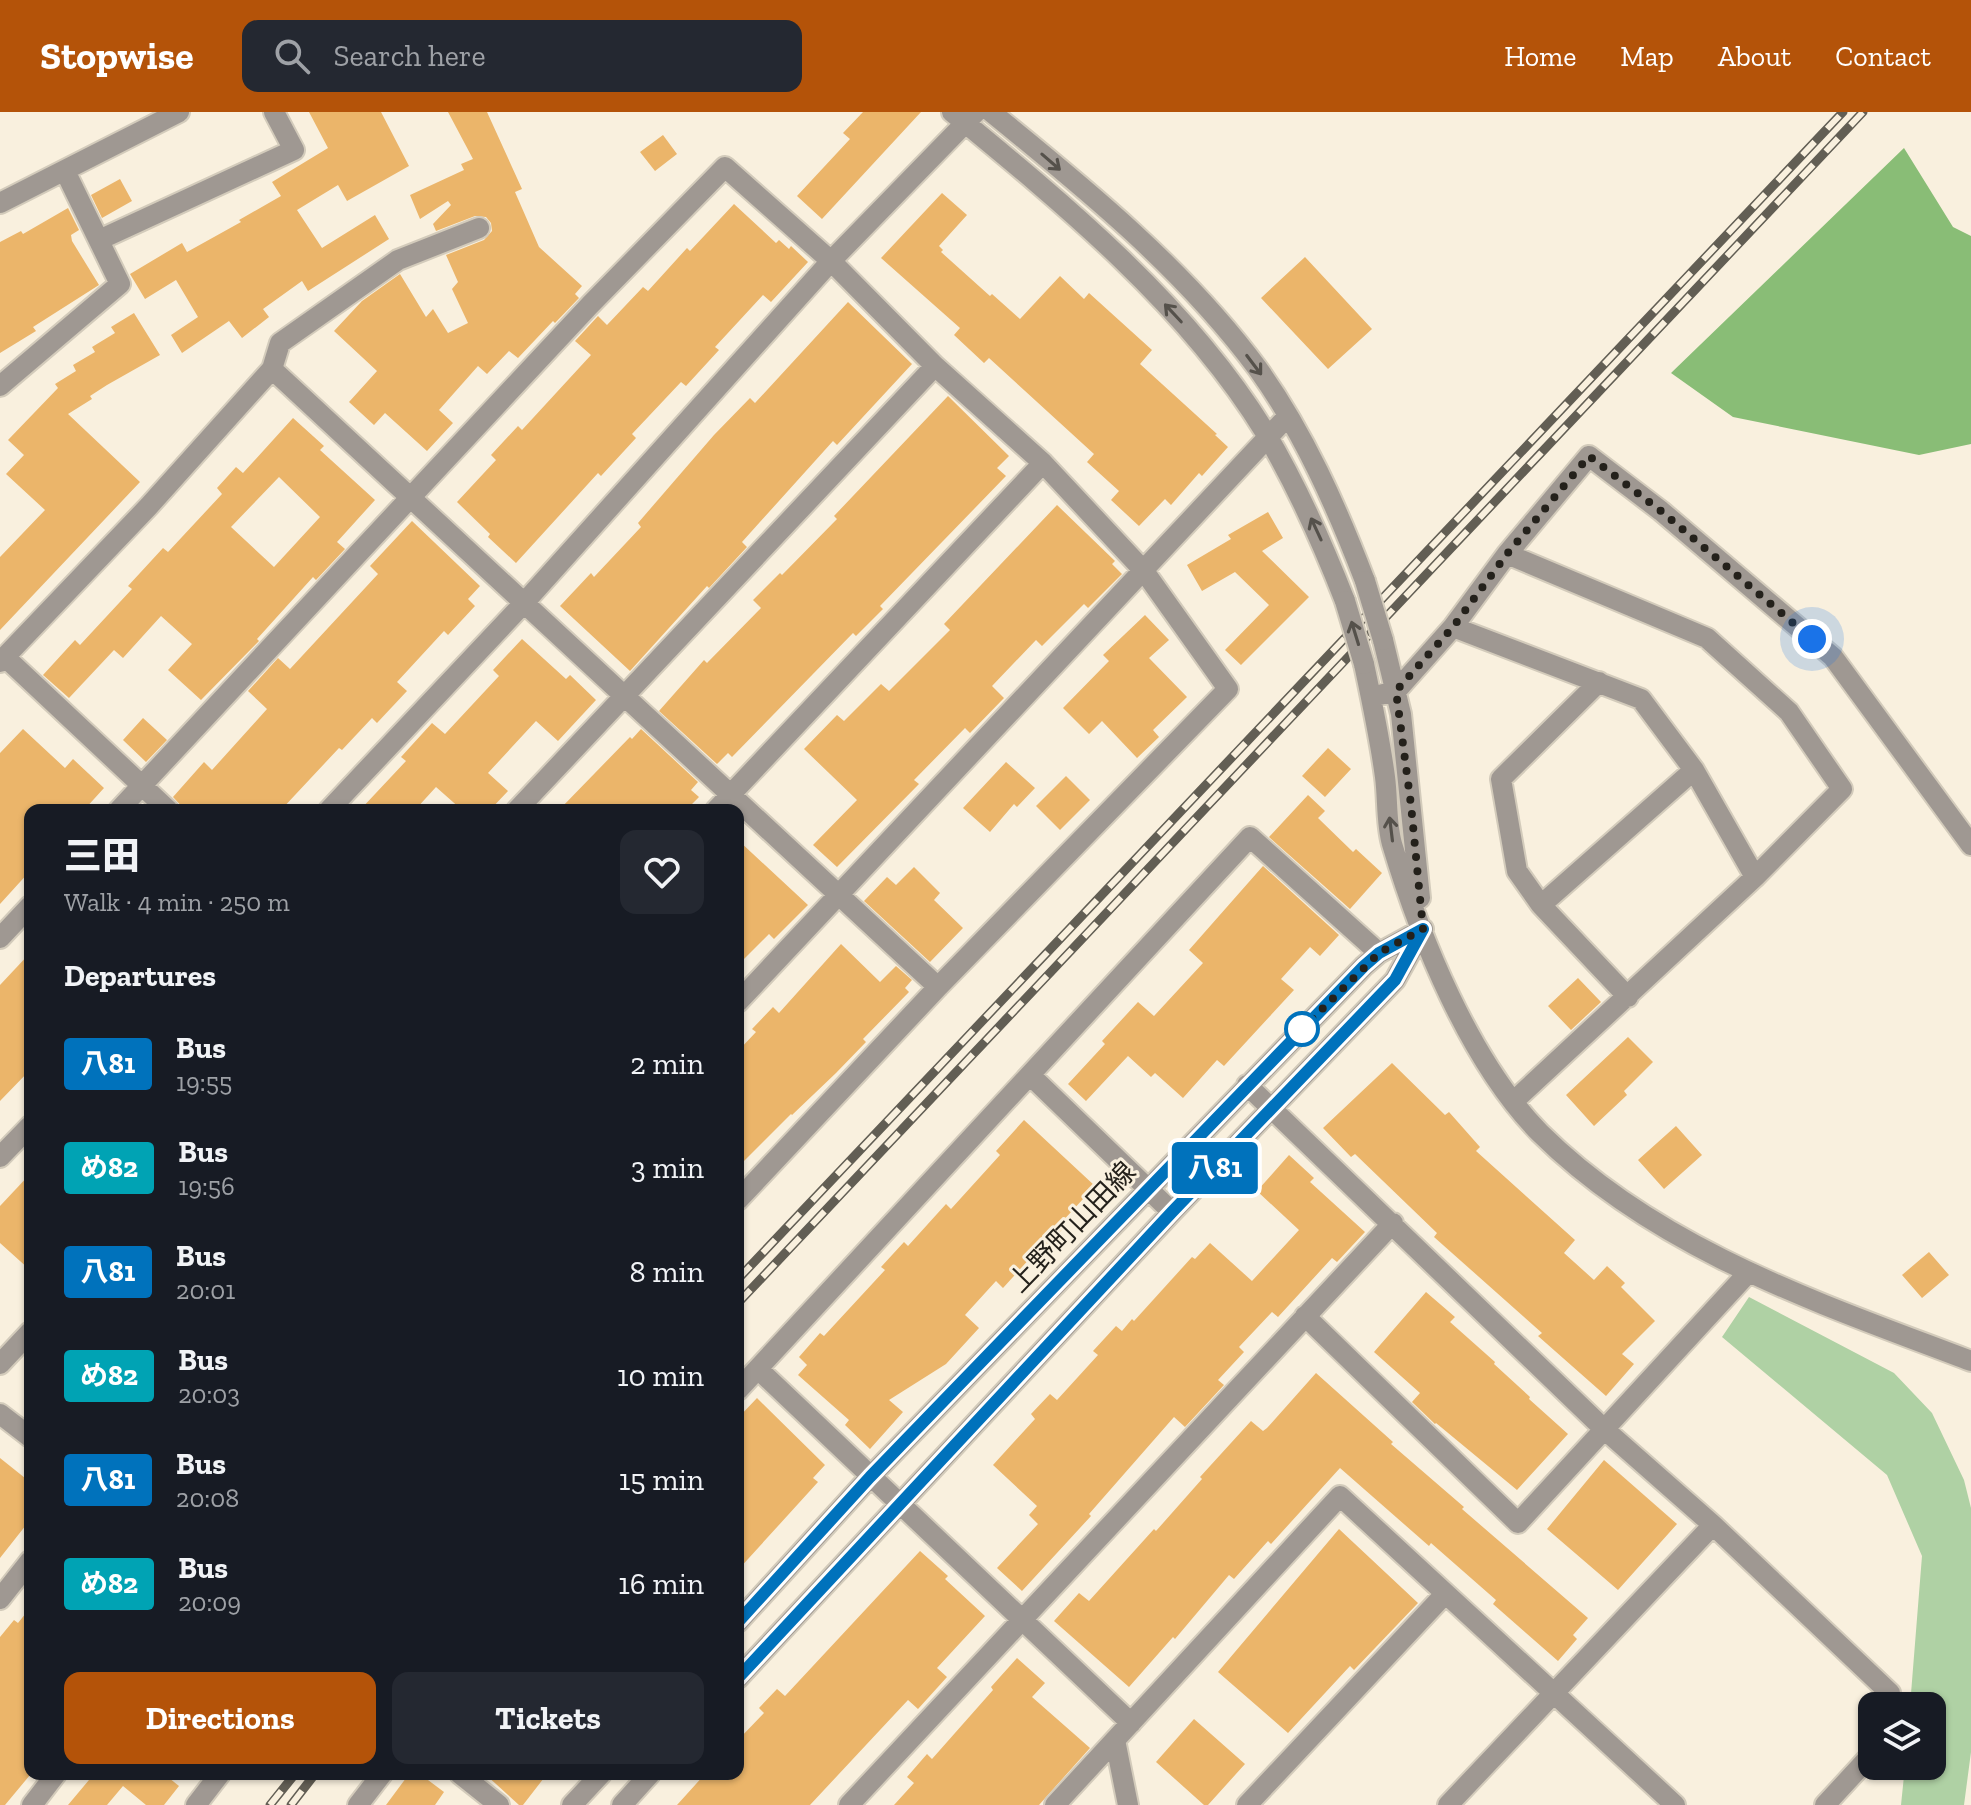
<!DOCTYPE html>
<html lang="en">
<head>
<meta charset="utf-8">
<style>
	:root { --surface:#171b24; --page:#242831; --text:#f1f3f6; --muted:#9ea1a6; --accent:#b45309 }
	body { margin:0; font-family:"Zilla Slab","Noto Sans JP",serif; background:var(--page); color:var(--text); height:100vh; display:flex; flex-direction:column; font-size:30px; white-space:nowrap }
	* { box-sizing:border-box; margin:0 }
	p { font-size:26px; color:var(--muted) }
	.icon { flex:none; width:44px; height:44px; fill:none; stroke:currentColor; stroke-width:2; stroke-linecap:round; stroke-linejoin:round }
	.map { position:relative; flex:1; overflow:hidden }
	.side { position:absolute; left:24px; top:692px; width:720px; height:976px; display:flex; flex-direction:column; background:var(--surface); border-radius:16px; box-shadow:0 2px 6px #0004 }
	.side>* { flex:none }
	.badge { padding:0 16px; border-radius:6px; font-size:28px; line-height:52px }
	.fabs { position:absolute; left:1858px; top:1580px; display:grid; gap:16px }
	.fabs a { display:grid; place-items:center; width:88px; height:88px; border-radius:16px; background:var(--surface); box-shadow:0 2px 6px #0004; font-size:40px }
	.you { position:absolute; width:40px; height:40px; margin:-20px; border:6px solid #fff; border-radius:50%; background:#1a73e8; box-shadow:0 0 0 12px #1a73e833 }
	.map>.badge { position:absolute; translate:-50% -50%; box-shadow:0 0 0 4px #fff }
	h2 { padding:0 40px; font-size:30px; line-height:72px }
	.round { display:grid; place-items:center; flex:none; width:84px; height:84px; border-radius:16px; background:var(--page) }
	.head { display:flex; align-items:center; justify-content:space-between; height:136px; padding:0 40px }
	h1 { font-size:38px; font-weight:800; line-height:60px }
	.action { display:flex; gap:16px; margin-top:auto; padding:16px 40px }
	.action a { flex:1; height:92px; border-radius:16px; background:var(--accent); color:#fff; font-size:32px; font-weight:800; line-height:92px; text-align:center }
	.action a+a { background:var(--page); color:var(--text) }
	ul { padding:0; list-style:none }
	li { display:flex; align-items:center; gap:24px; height:104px; padding:0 40px }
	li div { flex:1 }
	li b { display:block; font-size:30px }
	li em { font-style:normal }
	li .badge { min-width:88px; font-weight:700; text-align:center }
	header { display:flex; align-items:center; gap:48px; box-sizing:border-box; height:112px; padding:0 40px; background:var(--accent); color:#fff }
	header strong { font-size:38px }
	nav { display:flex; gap:44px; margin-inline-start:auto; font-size:28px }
	.search { width:560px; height:72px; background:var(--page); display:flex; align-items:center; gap:20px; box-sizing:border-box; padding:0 28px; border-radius:16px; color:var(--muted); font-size:30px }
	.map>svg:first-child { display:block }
</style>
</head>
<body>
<header>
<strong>Stopwise</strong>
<div class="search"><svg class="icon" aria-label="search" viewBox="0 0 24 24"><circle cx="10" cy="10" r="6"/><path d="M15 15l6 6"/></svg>Search here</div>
<nav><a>Home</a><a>Map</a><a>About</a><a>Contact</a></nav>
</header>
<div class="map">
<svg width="1971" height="1693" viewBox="0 0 1971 1693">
	<rect width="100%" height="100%" fill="#f9f0de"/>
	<path fill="#afd1a4" d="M1749,1185l145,76 38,40 32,67 7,28v244l-7,53h-63l4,-39h27v-60h-22l12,-150 -35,-81 -165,-138z"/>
	<path fill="#89bd76" d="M1904,36l49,79 18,9v208l-52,11 -186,-38 -62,-44z"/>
	<path fill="#ebb56a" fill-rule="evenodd" d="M309,0h72l28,54 -62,35 -9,-16 -41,25 25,38 53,-33 14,24 -81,52 -6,-10 -39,28 6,8 -27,21 -13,-17 -47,32 -11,-18 27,-18 -22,-37 -31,19 -15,-25 52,-31 5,9 54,-30 -2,-2 42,-24 -9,-14 56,-34z
		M448,0h39l35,77 -7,3 24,55 43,39 -7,8 4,4 -24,25 -2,-2 -35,37 -9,-7 -22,23 -9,-8 -39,44 14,13 -26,28 -42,-38 -11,12 -25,-23 28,-31 -43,-40 28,-30 38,-27 26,43 7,-8 15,24 20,-10 -16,-34 6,-7 -12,-27 38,-15 8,-9 -1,-8 -5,-6 -11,-1 -39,15 -3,-7 18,-19 -3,-4 -28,18 -10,-24 54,-25 -3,-6 12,-5z
		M863,0h58l-99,107 -25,-23 53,-57 -7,-6z
		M663,23l14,19 -22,17 -15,-19z
		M120,67l12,22 -30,17 -11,-23z
		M942,81l25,22 -28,31 4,4 -2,2 49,44 2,-2 28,25 40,-43 24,23 5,-6 63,57 -12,14 77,70 -2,1 13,12 -26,29 -3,-3 -28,32 -6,-6 -26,27 -28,-26 8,-9 -32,-29 7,-8 -105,-96 -5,5 -30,-28 6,-7 -79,-70z
		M734,92l42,39 3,-3 10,9 2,-3 17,16 -37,40 -8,-7 -48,52 4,3 -33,36 -5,-4 -49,52 4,4 -35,38 -3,-3 -82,90 -28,-26 2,-3 -33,-32 39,-42 -5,-5 27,-29 4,4 69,-75 -16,-14 23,-25 9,9 36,-38 5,4 39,-43 3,3z
		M68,96l11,22 -8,5 1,6 27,44 -66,42 3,4 -36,22v-111l21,-11 2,3z
		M1305,145l67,72 -44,40 -67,-71z
		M848,190l64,62 -75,81 -4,-4 -91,101 5,5 -38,41 -2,-2 -77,85 -70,-65 31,-33 3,4 47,-50 -3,-4 76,-88 36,-37 5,5z
		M134,201l26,42 -53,30 -17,11 2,3 -24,15 72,68 -140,148v-73l45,-47 -39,-36 18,-19 -16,-15 50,-52 -3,-4 21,-13 -3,-6 22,-13 -3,-5 23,-14 -4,-6z
		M948,284l61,60 -12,12 9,8 -126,130 3,3 -27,27 -3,-3 -121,124 -4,-4 -11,11 -58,-53 45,-51 3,3 54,-55 -8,-8 27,-27 2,2 55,-56 -3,-3z
		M293,306l31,28 -4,4 55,50 -38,42 8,7 -29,31 -3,-3 -56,62 2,2 -58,59 -33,-30 24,-26 -31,-28 -38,42 -9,-8 -45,48 -26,-23 32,-35 5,5 52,-56 -4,-3 35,-38 5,4 54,-58 -5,-6 19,-21 7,6zM279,365l41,40 -46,50 -43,-40z
		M1057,393l58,56 -3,3 10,10 -34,34 -4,-4 -42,42 -6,-6 -44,46 12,12 -34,35 -5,-5 -51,52 5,4 -82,83 -24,-22 44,-45 -53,-51 33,-34 7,6 37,-37 8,7 61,-61 -6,-6z
		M1268,400l15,26 -21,13 47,46 -68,68 -16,-15 44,-45 -34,-33 -33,19 -15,-26 44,-26 -3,-4z
		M412,409l68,65 -12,13 7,7 -27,29 -4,-4 -47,51 10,9 -30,32 -5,-5 -30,32 -3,-2 -58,62h-96l-12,-13 31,-35 8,8 55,-61 -19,-18 30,-33 12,11 88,-95 -8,-8z
		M1145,503l24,25 -20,18 38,39 -34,33 6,7 -22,21 -35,-37 -13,13 -26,-26 46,-47 -6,-6z
		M522,527l44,40 4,-4 26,25 -38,41 -22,-20 -48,52 20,18 -18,19h-28l-26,-23 -21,23h-55l46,-49 -5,-4 31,-34 13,11 54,-58 -6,-6z
		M143,606l24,22 -21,22 -23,-22z
		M23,617l42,39 8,-9 31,29 -20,22h-54v61l-30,33v-151z
		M641,617l57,53 -7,8 8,7 -13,13h-127l71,-73 2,2z
		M1328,636l23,21 -26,28 -23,-21z
		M1006,650l29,26 -18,19 -3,-3 -24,28 -27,-24z
		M1066,664l24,24 -30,30 -24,-24z
		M1308,683l17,16 -7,7 35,34 3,-3 26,24 -32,36 -81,-72z
		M738,728l70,65 -34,34 -5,-5 -31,31z
		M1263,754l76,69 -19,21 -10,-9 -29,32 13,11 -70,76 -7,-6 -34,38 -28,-25 -4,4 -23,-21 -42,45 -18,-17 37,-40 -3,-3 36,-39 16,14 49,-53 -14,-13z
		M914,755l26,26 -6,7 29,28 -33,34 -66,-61 23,-24 9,8z
		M841,832l39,38 16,-16 16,14 -7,8 4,4 -46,47 3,3 -30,31 -44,42 -1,-1 -53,53v-116l18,-19 -4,-3 21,-22 6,6z
		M30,841v117l-30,31v-116z
		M1578,866l23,24 -30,28 -23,-24z
		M1628,925l25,25 -29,29 3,4 -33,31 -28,-31z
		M1392,951l53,52 4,-3 31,35 -4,4 99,89 -11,13 30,27 13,-14 18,17 -4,4 34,34 -33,33 12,10 -28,32 -68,-60 4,-3 -108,-96 3,-4 -82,-79 -4,3 -28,-29z
		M1024,1008l71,66 -35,38 4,4 -28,30 -3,-3 -30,33 -7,-7 -31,34 14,13 -33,36 -57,36 14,12 -33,37 -25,-24 4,-5 -51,-45 9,-10 -8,-8 21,-24 4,3 61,-66 -4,-3 23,-25 4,4 38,-42 5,5 49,-54 -4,-4z
		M1676,1014l26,29 -38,34 -26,-29z
		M1289,1043l25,23 -4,4 55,50 -28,30 -5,-4 -54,59 -6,-5 -33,35 5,5 -26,28 6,5 -39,42 -11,-10 -85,97 2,2 -69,75 -25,-23 41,-44 -9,-9 8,-9 -44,-41 42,-46 -4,-5 19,-20 7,6 41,-45 -5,-4 23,-25 6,5 10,-12 2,2 58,-64 3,2 15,-16 42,38 47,-51 -42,-39z
		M30,1062v96l-30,-27v-37z
		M1929,1140l20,23 -27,23 -20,-23z
		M1426,1180l29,25 -5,5 45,40 -1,2 36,33 -1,2 39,35 -51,56 -81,-67 -1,1 -23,-22 8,-9 -46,-41z
		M1316,1261l77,69 -2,2 73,63 -2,2 126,109 -15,17 4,4 -19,22 -65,-57 3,-4 -65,-57 -2,3 -89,-78 -69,76 -3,-3 -34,38 -5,-4 -54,64 -2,-2 -44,50 -75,-66 25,-28 10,8 65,-72 2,2 46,-52 -2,-2 51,-56 12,10 4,-3z
		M757,1286l68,67 -12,13 5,4 -80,88v-152z
		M0,1346l30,24v38l-30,38z
		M1604,1348l73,64 -59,66 -71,-61z
		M1339,1417l79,74 -64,67 -4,-4 -62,67 -70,-61z
		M920,1439l28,25 -3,3 40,37 -48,52 10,9 -29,32 -10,-9 -98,105h-133l28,-31h33v-34l26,-27 -5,-5 18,-19 8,7z
		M30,1496v167l-25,30h-5v-168l14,-17 4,3z
		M1017,1546l28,25 -13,14 58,51 -51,57h-145l20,-22 -7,-6 20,-23 5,5 61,-69 -2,-3z
		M1194,1607l51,45 -37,41h-4l-48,-43z
		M94,1662h70l15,12 -15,19h-18l-23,-19 -16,19h-39z
		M409,1662h11l24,18 -9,13h-49z
		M485,1662h62l-24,31h-4z"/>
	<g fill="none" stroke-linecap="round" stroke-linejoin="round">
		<defs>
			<path id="minor" d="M952,0c112,92 236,194 313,320 32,54 57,110 80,169
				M991,0c95,77 194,158 267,257 46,64 79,139 107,212
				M0,91l179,-91
				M99,128l195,-90 -20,-38
				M272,257l666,618
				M0,274l120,-102 -55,-113
				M1507,442l200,84 82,74 53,77 -87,88 -241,224
				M1453,515l188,72 53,71 61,107
				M1383,528l18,74 19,184
				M5,545l163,153
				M0,550l149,-156 123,-137 8,-26 118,-83 81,-32
				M1364,552c8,38 16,75 21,113 3,22 1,46 7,67 28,94 78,218 148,289 118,117 279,170 431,228
				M1371,585l25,-6 57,-64 54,-73 82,-98 72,55 172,146 138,188
				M119,698l471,-505 135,-138 106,94 104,105 108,97 101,108 84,118 -290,298 -200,213
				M329,698l195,-207 307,-342 145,-149
				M517,698l418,-444
				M716,698l327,-347
				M1541,793l-24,-34 -16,-92 98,-97
				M0,826l30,-32
				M1628,885l-87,-92 153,-135
				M738,890l549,-585
				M1030,963l142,137
				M1247,973l357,344 109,96 177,168 -3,13
				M0,1045l30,-31
				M1305,1204l213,207 230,-250
				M0,1252l30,-32
				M758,1257l373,354
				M738,1278l512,-553 129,116
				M0,1302l30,23
				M0,1487l30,-38
				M738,1510l132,-145 494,-511 15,-13 44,-24
				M738,1566l434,-466 223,-232 28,-51
				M1115,1628l13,65
				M460,1662l39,31
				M32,1693l24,-31
				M196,1693l24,-31
				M358,1693l24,-31
				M572,1693l29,-31
				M622,1693l28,-31
				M849,1693l544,-582
				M1055,1693l285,-309 335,309
				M1247,1693l198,-211
				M1448,1693l265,-280
				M1825,1693l47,-51"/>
		</defs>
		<use href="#minor" stroke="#d3cbbb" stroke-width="24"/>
		<use href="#minor" stroke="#9f9892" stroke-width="20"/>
		<defs>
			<path id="rail" d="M738,1167l1105,-1167
				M738,1191l1125,-1191
				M270,1693l25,-31
				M291,1693l24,-31"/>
		</defs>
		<use href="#rail" stroke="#625e54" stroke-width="9"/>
		<use href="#rail" stroke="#f9f0de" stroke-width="6" stroke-dasharray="18" stroke-linecap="butt"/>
		<defs>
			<path id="minor-bridge" d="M1365,469l18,59
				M1345,489l19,63"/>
		</defs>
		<use href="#minor-bridge" stroke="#d3cbbb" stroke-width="24" stroke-linecap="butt"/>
		<use href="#minor-bridge" stroke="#9f9892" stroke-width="20"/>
	</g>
	<defs><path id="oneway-shaft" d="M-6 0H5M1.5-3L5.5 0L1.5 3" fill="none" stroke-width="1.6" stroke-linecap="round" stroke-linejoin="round" transform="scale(2)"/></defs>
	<g stroke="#55514b">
		<use href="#oneway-shaft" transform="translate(1051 50) rotate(41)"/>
		<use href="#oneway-shaft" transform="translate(1173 201) rotate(-133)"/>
		<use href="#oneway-shaft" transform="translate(1254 253) rotate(53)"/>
		<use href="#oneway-shaft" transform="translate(1316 417) rotate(-115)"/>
		<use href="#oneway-shaft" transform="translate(1355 521) rotate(-107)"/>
		<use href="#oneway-shaft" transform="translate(1391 717) rotate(-97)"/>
	</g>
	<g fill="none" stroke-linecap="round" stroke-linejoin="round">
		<defs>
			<path id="line" d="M738,1510l132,-145 494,-511 15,-13 44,-24 -28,51 -223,232 -434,466"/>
		</defs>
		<use href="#line" stroke="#fff" stroke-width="18"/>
		<use href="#line" stroke="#0072bc" stroke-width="12"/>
		<path stroke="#24211b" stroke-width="8" stroke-dasharray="0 14.4" d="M1302,917l-5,5 82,-81 44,-24 -12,-124 -15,-114 57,-64 54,-73 82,-98 72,55 151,128"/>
	</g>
	<circle fill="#fff" stroke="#0072bc" stroke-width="4" cx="1302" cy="917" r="16"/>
	<g text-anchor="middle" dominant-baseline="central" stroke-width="6" stroke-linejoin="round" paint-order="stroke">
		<g font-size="28" fill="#24211b" stroke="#f9f0de">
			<text transform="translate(1072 1115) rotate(-46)">上野町山田線</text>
		</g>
	</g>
</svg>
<div class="fabs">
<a><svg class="icon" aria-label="layers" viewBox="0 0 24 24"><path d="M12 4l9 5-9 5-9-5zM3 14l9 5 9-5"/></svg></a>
</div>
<div class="you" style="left:1812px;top:527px"></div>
<b class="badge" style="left:1215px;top:1056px;background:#0072bc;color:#fff">八81</b>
<section class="side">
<div class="head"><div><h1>三田</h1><p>Walk · 4 min · 250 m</p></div><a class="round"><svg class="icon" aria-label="heart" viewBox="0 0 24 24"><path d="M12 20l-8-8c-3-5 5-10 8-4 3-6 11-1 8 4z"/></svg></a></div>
<h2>Departures</h2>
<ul>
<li><span class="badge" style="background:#0072bc;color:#fff">八81</span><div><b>Bus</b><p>19:55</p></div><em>2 min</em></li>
<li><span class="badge" style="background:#00a3b4;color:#fff">め82</span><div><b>Bus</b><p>19:56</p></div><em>3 min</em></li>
<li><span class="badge" style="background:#0072bc;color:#fff">八81</span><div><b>Bus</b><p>20:01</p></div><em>8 min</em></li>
<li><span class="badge" style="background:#00a3b4;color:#fff">め82</span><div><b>Bus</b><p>20:03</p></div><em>10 min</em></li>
<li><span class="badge" style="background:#0072bc;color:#fff">八81</span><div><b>Bus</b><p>20:08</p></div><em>15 min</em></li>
<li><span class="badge" style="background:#00a3b4;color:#fff">め82</span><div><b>Bus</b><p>20:09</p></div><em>16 min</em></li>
</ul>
<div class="action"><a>Directions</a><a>Tickets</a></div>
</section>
</div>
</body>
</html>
